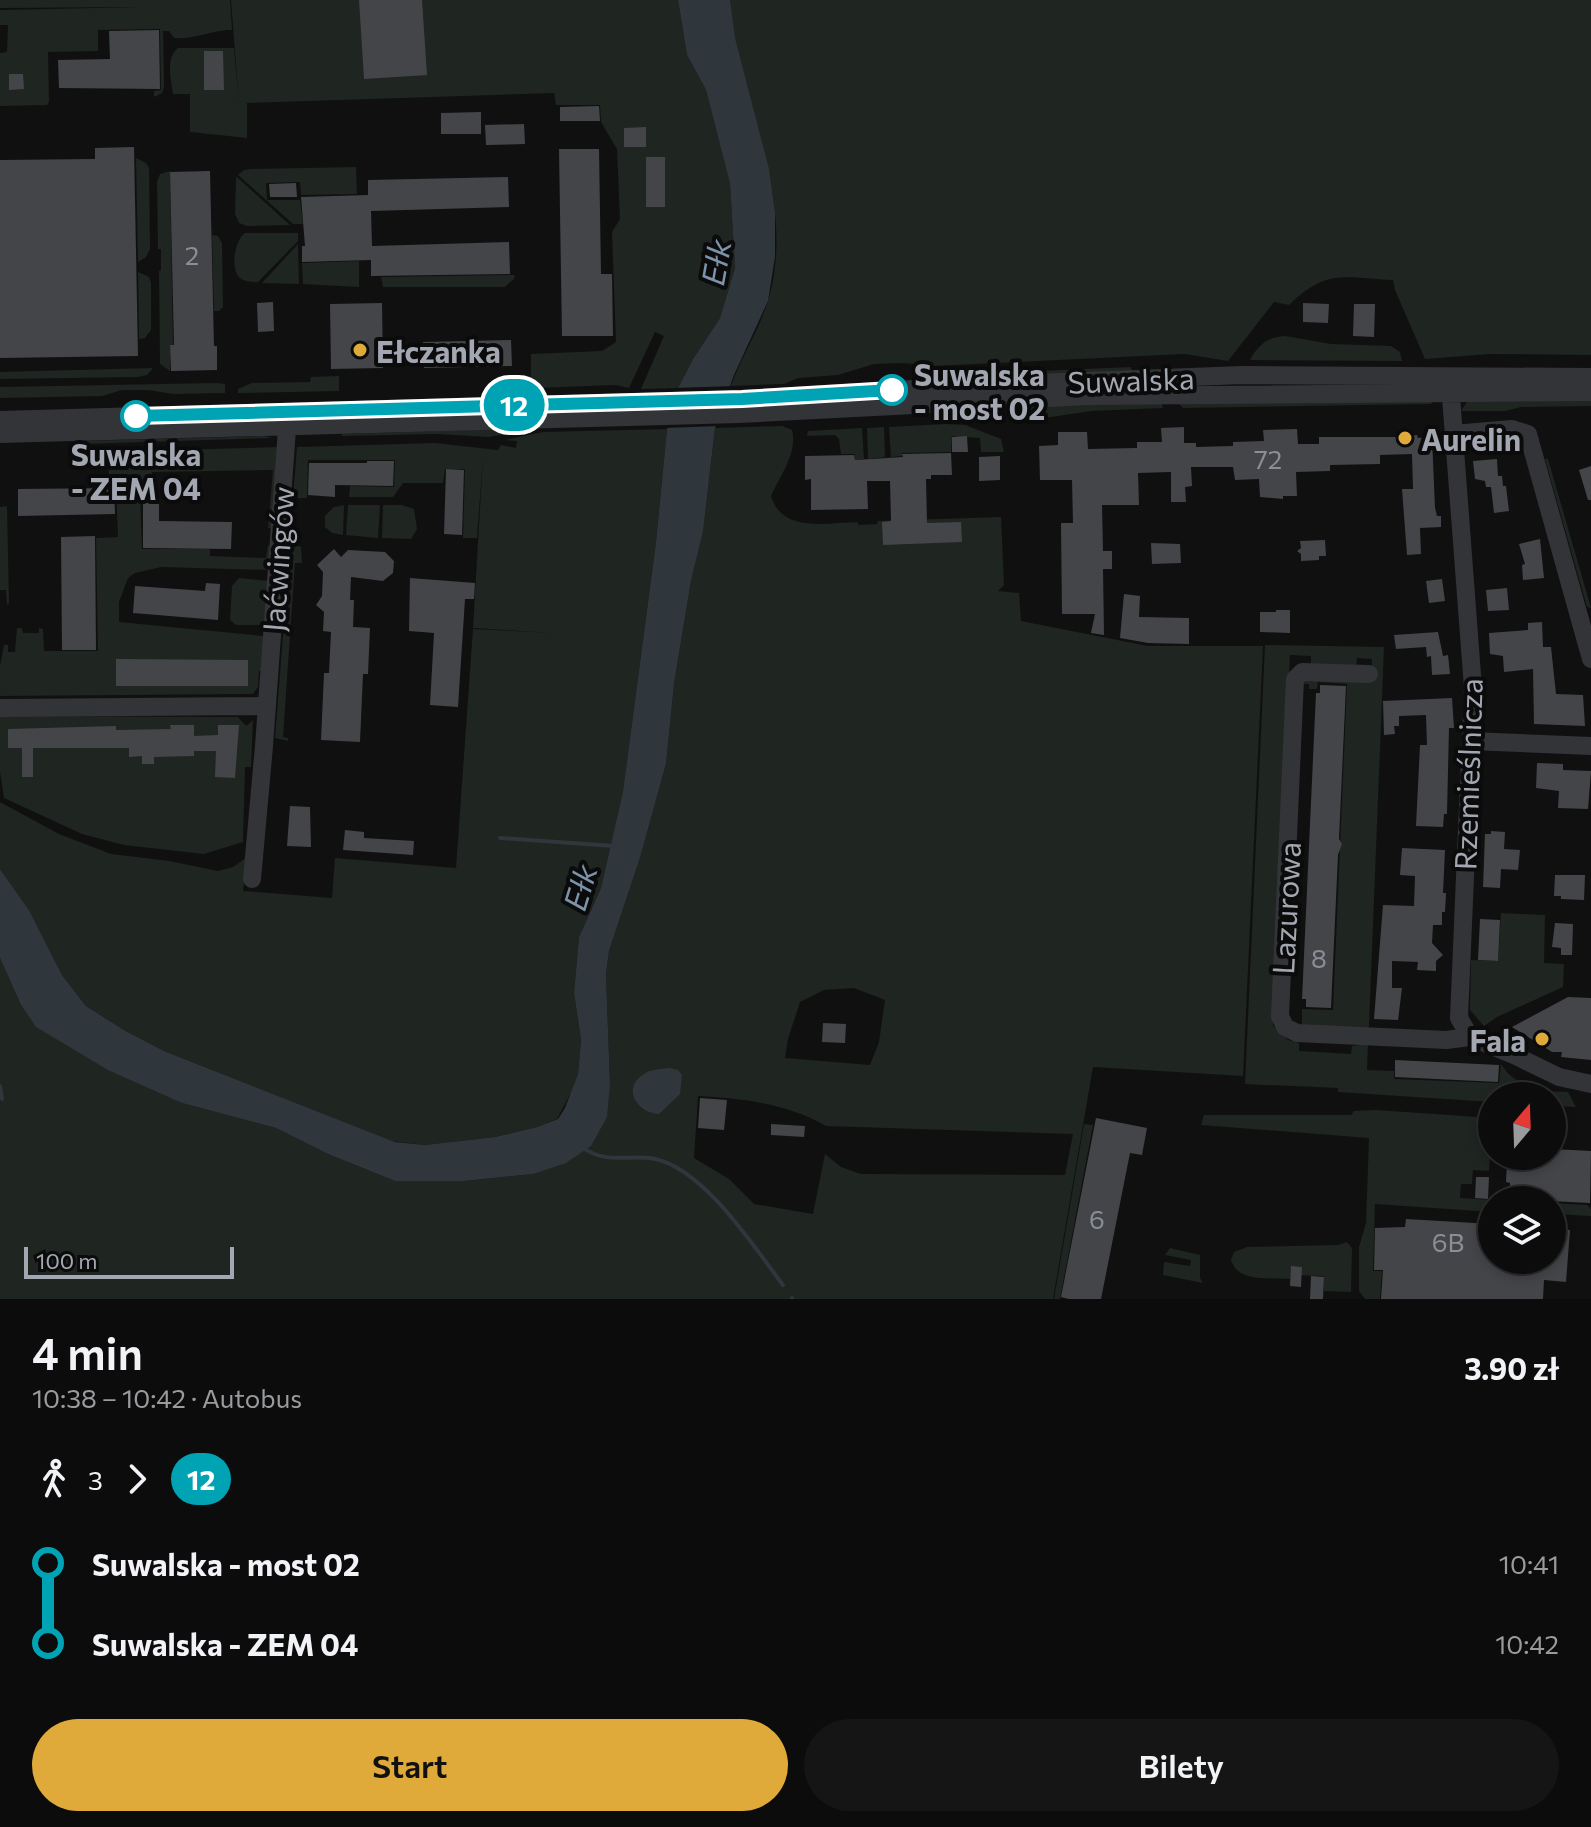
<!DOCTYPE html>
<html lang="pl">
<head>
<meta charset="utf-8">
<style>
	:root { --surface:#0c0c0d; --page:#151516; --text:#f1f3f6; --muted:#9a9b9d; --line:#2c2c2e; --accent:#dfaa3a }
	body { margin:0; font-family:Commissioner,sans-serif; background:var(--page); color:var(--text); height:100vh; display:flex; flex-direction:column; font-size:30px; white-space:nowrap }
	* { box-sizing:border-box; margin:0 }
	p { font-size:26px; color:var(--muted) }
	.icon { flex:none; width:44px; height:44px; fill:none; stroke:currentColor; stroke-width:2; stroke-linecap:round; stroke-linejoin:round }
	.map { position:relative; height:1299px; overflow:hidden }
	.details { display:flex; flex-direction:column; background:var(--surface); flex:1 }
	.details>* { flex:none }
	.badge { padding:0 16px; border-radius:26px; font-size:28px; line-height:52px }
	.needle { width:52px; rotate:19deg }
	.tools { position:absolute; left:1478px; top:1082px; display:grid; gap:16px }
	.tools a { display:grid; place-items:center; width:88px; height:88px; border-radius:50%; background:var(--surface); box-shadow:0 4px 12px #0003,0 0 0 2px var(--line); font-size:40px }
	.scale { position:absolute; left:24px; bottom:20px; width:210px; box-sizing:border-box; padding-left:8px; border:4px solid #a3a7b1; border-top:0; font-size:22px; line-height:28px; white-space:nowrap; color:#a3a7b1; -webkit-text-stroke:6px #0b0b0c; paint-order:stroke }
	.map>.badge { position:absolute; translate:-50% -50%; box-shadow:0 0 0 4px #fff }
	.legs { display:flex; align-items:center; gap:12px; height:88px; padding:0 32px; font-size:26px }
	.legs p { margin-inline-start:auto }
	.summary { display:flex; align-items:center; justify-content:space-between; height:136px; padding:0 32px }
	h1 { font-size:44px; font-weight:600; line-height:60px }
	.cta { display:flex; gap:16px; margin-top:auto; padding:16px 32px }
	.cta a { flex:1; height:92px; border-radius:48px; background:var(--accent); color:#111; font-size:32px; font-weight:600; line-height:92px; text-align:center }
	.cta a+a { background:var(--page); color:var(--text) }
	ul { padding:0 32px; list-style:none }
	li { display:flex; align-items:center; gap:28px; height:80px; font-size:30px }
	li i { display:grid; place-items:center; width:12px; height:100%; margin:0 10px; background:currentColor }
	li i::after { content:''; width:20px; height:20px; margin:-10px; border:6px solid; border-radius:50%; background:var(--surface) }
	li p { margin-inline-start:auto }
	li:first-child i { background:linear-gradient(#0000 50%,currentColor 0) }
	li:last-child i { background:linear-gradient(currentColor 50%,#0000 0) }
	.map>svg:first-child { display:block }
</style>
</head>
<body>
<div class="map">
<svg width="1591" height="1299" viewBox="0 0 1591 1299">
	<rect width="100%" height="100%" fill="#101011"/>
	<path fill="#1f2520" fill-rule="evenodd" d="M0,0h230l2,30c-20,0 -39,10 -58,8l-5,-7h-6l1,56 -2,6 -8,4v-6l7,-1 -1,-61 -62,1v21l-50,1 1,50 -2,3 -47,1v-53l7,-1 1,-27h-8v-15l141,-3 -141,1z
		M231,0h447l9,55 19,35 24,94 5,84 -15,50 -27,41 -15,29 -37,1 23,-53 -9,-4 -26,56 -14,-3 -80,3 -4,-5v-29l71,-3 14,-9 -4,-110 8,-13 -3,-70 -16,-27 -1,-17h-44l-2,-12 -307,10v35l-57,-6v-38h-17c-2,-15 -8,-35 5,-46h56l5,55z
		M730,0h861v355l-101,-1 -65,5 -30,-69 -2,-10c-49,-2 -66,-12 -104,25l-15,-3 -46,59 -43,-7 -254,12 -27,-3 -30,1 -36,11 -40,3 -14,6 -53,2c10,-29 28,-56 37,-85 23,-76 -6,-155 -25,-229 -6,-24 -13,-47 -13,-72z
		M136,158l10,5 3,5 1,81 -4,8 -8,5z
		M356,167l1,27 -56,1 -1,-13 -34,1 1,17h33l3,24h-10l-55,-49 6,-5 7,-1z
		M170,171l3,174h-3v26l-10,-7 -1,-93 2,-1v-21h-3l-1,-67 3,-8z
		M236,177l2,1 52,47 -43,1 -8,-3 -4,-9z
		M245,233h53v8l-40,41c-6,0 -14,0 -19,-5 -9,-10 -4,-37 6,-44z
		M212,235l6,1 4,7 1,64 -4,4h-5z
		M298,244l1,40 -37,-1z
		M359,261v26l-56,-3 -1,-21z
		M138,272l11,5 2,6v47l-6,8 -6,1z
		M515,275l-1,4 -9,8h-122l-2,-10z
		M1285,336l46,8 60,2 9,6 2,9 -152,-1c8,-15 18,-23 35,-24z
		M1131,367l1,4 -143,7 1,-5z
		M153,368l-6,7 -9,2 -138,2v-7z
		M339,376v15l-101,2v-4l14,-6 58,-1 1,-5z
		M217,383l8,1v9l-52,1 -25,-4h-26l-20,6 -102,2v-11z
		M1591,398v8l-70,1 -16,4h-44l7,-11z
		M1433,401l-2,3 -248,4 -5,-5z
		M1161,403l2,5 -72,3 -66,10 2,-9 6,-6z
		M946,424l19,1 36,14 3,13h-23l-1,-14 -28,-2 -1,16 -49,1v3l-11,1 -2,-30z
		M782,426l10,4c6,22 -12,46 -21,66 11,37 56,27 86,26l2,3 18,-1 1,-3 123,-4 3,68 -6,6 21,2 2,28 127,25h115l-20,430 -150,-9 -40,232h-1053v-341l20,45 162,100 94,25 52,26 67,27h69l69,-7 77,-90 -4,-110 3,-23 31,-93 26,-94 8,-80 17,-103 12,-49 12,-104zM854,988l31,12 -6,42 -9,23 -85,-7 3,-19 12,-37 24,-12zM698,1096c44,2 90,8 128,30l247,8 -8,41 -204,-1 -20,-7 -16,-13 -12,60 -59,-10 -25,-25 -35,-21z
		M884,427l1,30 -17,2 -1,-31z
		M538,428l-49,9 -52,-3 -95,2v-2z
		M862,428l2,31 -9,1v-6h-14l-2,-15 -4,-4 -28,1 1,-5z
		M667,429l-11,113 -33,249 -22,97 -22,49 -5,56 7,47 -3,34 -6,17 -15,28 -20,8 -42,10 -70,8 -33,-4 -228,-90 -40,-21 -38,-24 -24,-31 -33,-65 -29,-41v-67l59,32 52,20 58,7 49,10 15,-4 14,-10 -4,34 89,7 3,-40 121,10 17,-239 80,4 -80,-5 10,-171 -6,81h-14l2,-69h-20l-2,14h-40l-10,14h-44l1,-11 44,1 1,-27h-87l-1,38h-14l4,-51 138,-4 63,7 3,-5 15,3 1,-7 -12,-1 38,-8z
		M264,436l8,2 -191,6 2,-3z
		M279,447l-8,81h-3l5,-58 -121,2 -2,13 -8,-1 -2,8 2,57h68v7l56,2 2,-13 2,1 -2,24 -107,-3 -26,6 -7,5 -9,24v20l144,14 2,4 -2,31h-4l-1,16 -5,7 -253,2v-30l4,-21h4v7h7l2,-24h5l1,5h16v-5l4,1 1,22h54l-2,-113 22,-1 -2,-51h-7l-1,-34z
		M1545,459h3l43,149 -4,-1z
		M344,505l-1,30 -11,-2 -7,-6v-11l9,-9z
		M348,505h32l-2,33 -32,-3z
		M383,505h19l12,4 3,20 -6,10 -29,-1z
		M7,506l2,97 -2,2 -1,-15h-6v-83z
		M296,545l5,2 1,16h-7l-12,174 5,1v3l-13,-3 15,-192z
		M239,578l29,3 -4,44h-28l-6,-5 2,-34z
		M1265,645l119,2 -15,379 -2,3 -65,-3v-17l31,1 14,-326 -29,-2 -1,7h-8v-5h-5l1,-3 66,-3 1,-19 -15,-1 -1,11 -45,-2v-11l-21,-1 -17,371 15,14 11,3v8l52,3 1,-8 16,-2 -1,26 27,1v8l105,4 2,-19c14,23 42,28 67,28l8,15 -24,-1v-10h-60v6l-154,-10v-4l-93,-4z
		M0,716l238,1 8,9 7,-6 -2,47h-6l-2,75 -39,12 -80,-9 -42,-11 -78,-36 -4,-26z
		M1501,913l44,2 -1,48 20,1 -1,23 -66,30 -13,9 -14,-16 1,-50 27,1z
		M1376,1110l116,8 -3,53 -16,-1 -1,14h-11l-1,14 33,2 -1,12 -117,-8 -2,67h9l-2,28h-15l-6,-8v-44l7,-24 3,-85 -168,-13 3,-10h147l3,-4z
		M1084,1124l9,1 -33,174h-6z
		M1552,1203l35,2 4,4v7l-39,-2z
		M1347,1242l5,6 -1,44 -27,-1v-15l-33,-1 -1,4c-21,-2 -52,4 -59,-19l3,-8 13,-5 91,-2z
		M1170,1248l30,7v23l3,5 -40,-8 1,-13 26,4 1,-6 -26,-5z"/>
	<path fill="#2f363c" d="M678,0h52l5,38 34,131 6,43v45l-7,44 -34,74 -19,53 -12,104 -12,49 -17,103 -8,80 -26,94 -31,93 -3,23 4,110 -3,33 -16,29 -25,17 -33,11 -69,7h-69l-67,-27 -52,-26 -94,-25 -74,-33 -72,-43 -16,-24 -20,-45v-89l29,41 33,65 24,31 38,24 40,21 231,91 30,3 70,-8 42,-10 21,-8 7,-11 13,-34 3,-34 -7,-47 5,-56 22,-49 22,-97 33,-249 11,-113 11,-41 15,-29 27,-41 15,-50 -5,-84 -24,-94 -19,-35z
		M670,1068l8,2 4,5 -2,19 -21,20c-22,-1 -38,-26 -15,-40 7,-5 18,-5 26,-6z"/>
	<path fill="#101011" d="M735,386l-16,40 -56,2 11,-40z"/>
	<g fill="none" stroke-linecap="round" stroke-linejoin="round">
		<path stroke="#2f363c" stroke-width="4" d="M500,838l114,8
			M0,1086l2,13
			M582,1147c24,18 47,7 73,12 49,10 99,88 128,126
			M792,1298v1"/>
	</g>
	<path fill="#444549" d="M359,0h63l5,75 -63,4z
		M159,30l1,59 -101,-1 -1,-28 52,-1 -1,-28z
		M204,51h19l1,39h-20z
		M9,74h14l1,15 -15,1z
		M599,106l1,15h-40v-14z
		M481,112v22h-40v-21z
		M524,124l1,20 -39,1 -1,-20z
		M646,127v20h-22v-19z
		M134,147l4,209 -138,2v-198l95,-1v-11z
		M559,149h40l2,125h11l1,62h-51z
		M646,157h19v50h-19z
		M210,171l4,175h3v24l-46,1 -1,-26h4l-4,-173z
		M508,177l1,30 -138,4 1,35 137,-4 1,32 -139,2v-16l-69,2v-16h3l-4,-49 67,-2v-15z
		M296,183l1,14h-27l-1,-13z
		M273,302l1,29 -16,1 -1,-29z
		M382,303l1,65 -52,1 -1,-65z
		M1303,303l26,1 -1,19 -25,-1z
		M1354,304h21l-1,33 -21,-1z
		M511,340l1,26 -88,2 -1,-26z
		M1184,427v16h12v4l37,-1v-4l31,-1 -1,-11 34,-1 1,15h21v-7h81l17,-2 1,3 14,-1 3,71 2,8h4v11l-21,1 1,26 -14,1 -5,-66h11l-1,-35 -32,1v9l-50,1v6l-34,1 1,24h-14v3l-23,-2 -1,-18 -24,1 -2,-13h-42l1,19 -7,1 1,15h-15v-30l-33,1 1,32h-37l1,46h9v18h-9l1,66 -13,-2 4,-19h-33l-1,-91h12l-1,-43h-32l-1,-34 19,-1v-13h29l1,17 49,-1v-6h25l-1,-14z
		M967,436l1,16h-16v-15z
		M951,453l1,22h-21v4h-5l1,44 34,-1 1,20 -79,3 -1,-23 9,-1 -1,-40h-23l1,28 -57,1v-31l-6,1v-24l49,-1 1,5 48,-3 -1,-3z
		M1000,456v24l-21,1v-24z
		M1497,459l1,17h4l1,10h3l3,25 -15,2 -3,-26h-5l-1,-6 -10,-2 -2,-18z
		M367,461h27l-1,25 -58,-1v12l-27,-2 1,-32h58z
		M1591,466v34h-3l-9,-30z
		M446,469l18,1 -2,65 -18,-1z
		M143,485l13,2 -3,17h6v17l73,1 -1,27 -88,-1z
		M114,488l1,26 -97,2v-27z
		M95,536l1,114h-34l-1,-113z
		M1540,539l4,39 -21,2 -1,-15 3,-1 -6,-20z
		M1325,540l1,16h-7v4l-18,1v-7l-4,-3 4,-3 -1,-7z
		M1151,543l29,1 1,19 -29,1z
		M334,549l7,8 7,-7 37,2 9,9 -1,12 -10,8 -32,-4 -1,23h4l-1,27 17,1 -2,46h-5l-3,68 -39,-2 3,-67h5l2,-41 -8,-1 1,-19 -8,-7 6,-9 1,-24 -6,-7z
		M410,578l65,5 -1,16h-9l-7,108 -28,-2 4,-72 -25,-2z
		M1442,579l3,22 -16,2 -3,-22z
		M206,583l14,1 -2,36 -85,-7 2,-27 70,5z
		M1507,588l2,22 -21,1 -2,-21z
		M1124,594l16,2 -1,21 50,1v26l-41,-1 -28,-5z
		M1276,610h14v23l-30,-1v-20h16z
		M1542,622l1,25h8l5,47 27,1 2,31 -51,-2 -1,-55 -29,3 -1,-16 -13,-2 -1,-21 39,-3v-7z
		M1438,632l5,24 5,-1 2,19 -18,1 -1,-19 -4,1 -1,-10 -30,2 -2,-14z
		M116,659l132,1v26h-132z
		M1320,685l26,1 -7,153 3,5 -4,11 -7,153 -25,-1v-8h-4l14,-306h4z
		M1452,698l2,30h-5l-2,86h-3l-1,13 -27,-1 4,-81h7l-1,-30 -27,1v10h-5l1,8 -11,1 -1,-34z
		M170,725h24v11l24,-1v-10h21l-4,53 -20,-1 1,-26h-22v5l-40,1v7h-12v-8l-13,1v-9h-96v29h-11v-29h-14v-19l108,-3v4l55,-1z
		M1537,763l26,1v6l28,1 -3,38 -30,-1 1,-17 -23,-3z
		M290,806l20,1 1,40 -24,-1z
		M345,830l19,2v6l50,3 -1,14 -70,-5z
		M1491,831l14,1 -1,17 16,1 -2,20 -17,-1 -1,19 -17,-1 2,-53h6z
		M1402,848l43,2 -2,43h3l-1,19h-3v13h-9l-1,18 11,12 -7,6v10l-19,-1 1,-8 -26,-1v27h10l-4,32 -24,-1 9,-114 31,1 1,-30 -15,-1z
		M1555,875h30l-1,25 -23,-1v-3h-7z
		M1480,919l20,1 -2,41 -20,-1z
		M1555,923l18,1 -1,31h-11v-7l-9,-1z
		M1568,997l23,1v62l-30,-3 1,-5h-10l-40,-25z
		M823,1023l23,1 -1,19 -23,-1z
		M1395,1060l104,5 -1,17 -103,-5z
		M700,1098l27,2 -3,30 -26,-2z
		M1096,1118l51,10 -5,27 -12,-2 -29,146h-32l-8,-2z
		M771,1124l34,2 -1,11 -33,-2z
		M1552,1149l39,2 -1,52 -80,-4v-16l-4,-1 1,-20h4l1,-6h40z
		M1476,1177h13l-1,22 -13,-1z
		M1406,1219l86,5v36h60v-32l18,2 -4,52 -22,-2 -1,19h-162l2,-29h-9l1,-42 30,-1z
		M1291,1266l11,1 -1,20 -11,-1z
		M1311,1276l13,1 -1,22h-13z"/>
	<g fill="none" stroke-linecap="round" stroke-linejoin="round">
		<path stroke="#333438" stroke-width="18" d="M1450,383l23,305 -14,330 11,19 46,19 43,21 32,7
			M0,420l742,-21 241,-14 259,-10 349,2
			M0,434l739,-20 350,-18 502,-4
			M1453,434l59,-5 16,5 63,225
			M1369,674l-67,-2 -7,7 -15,337 5,11 12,6 149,7 24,-3
			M2,708l265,-2
			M1471,741l120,5
			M252,879l12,-133 24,-331"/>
	</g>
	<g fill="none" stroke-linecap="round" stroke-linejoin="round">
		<defs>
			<path id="line-1" d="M136,416l606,-17 150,-9"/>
		</defs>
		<use href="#line-1" stroke="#fff" stroke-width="18"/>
		<use href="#line-1" stroke="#00a3b4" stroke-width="12"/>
	</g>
	<g fill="#dfaa3a" stroke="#0b0b0c" stroke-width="3">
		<circle cx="360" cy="350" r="8"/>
		<circle cx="1405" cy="438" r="8"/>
		<circle cx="1542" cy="1039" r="8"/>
	</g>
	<g fill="#fff" stroke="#00a3b4" stroke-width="4">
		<circle cx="892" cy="390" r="14"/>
		<circle cx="136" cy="416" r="14"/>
	</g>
	<g text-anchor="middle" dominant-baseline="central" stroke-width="8" stroke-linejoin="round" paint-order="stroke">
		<g font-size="26" fill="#8b8e97">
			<text x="192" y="254">2</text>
			<text x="1268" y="458">72</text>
			<text x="1319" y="957">8</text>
			<text x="1097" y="1218">6</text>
			<text x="1448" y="1241">6B</text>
		</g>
		<g font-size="30" font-weight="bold" fill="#a3a7b1" stroke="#0b0b0c" text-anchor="start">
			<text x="376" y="350">Ełczanka</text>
			<text x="1421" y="438">Aurelin</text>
			<text x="1526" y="1039" text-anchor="end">Fala</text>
		</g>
		<g font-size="30" font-weight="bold" fill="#a3a7b1" stroke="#0b0b0c" text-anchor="start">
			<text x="914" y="373">Suwalska<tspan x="914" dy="34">- most 02</tspan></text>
			<text x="136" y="453" text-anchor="middle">Suwalska<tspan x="136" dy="34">- ZEM 04</tspan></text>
		</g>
		<g font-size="30" fill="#a3a7b1" stroke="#0b0b0c">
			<text transform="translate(1131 379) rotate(-2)">Suwalska</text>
			<text transform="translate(277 559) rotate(-86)">Jaćwingów</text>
			<text transform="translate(1467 774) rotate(-88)">Rzemieślnicza</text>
			<text transform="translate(1285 908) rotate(-87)">Lazurowa</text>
		</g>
		<g font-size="32" font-style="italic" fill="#7c93a9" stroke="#0b0b0c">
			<text transform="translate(715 262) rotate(-80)">Ełk</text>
			<text transform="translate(579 887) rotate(-73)">Ełk</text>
		</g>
	</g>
</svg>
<div class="tools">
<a><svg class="needle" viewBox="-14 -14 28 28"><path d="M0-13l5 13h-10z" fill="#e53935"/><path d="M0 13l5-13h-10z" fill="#9a9b9d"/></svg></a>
<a><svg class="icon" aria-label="layers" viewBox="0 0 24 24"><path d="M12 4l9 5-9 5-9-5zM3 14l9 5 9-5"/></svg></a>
</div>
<div class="scale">100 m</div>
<b class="badge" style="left:514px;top:405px;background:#00a3b4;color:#fff">12</b>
</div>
<section class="details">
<div class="summary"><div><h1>4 min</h1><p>10:38 – 10:42 · Autobus</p></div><b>3.90 zł</b></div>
<div class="legs"><svg class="icon" aria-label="walk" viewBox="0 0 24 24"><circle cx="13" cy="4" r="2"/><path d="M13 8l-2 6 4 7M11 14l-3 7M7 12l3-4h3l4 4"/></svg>3<svg class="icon" aria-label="forward" viewBox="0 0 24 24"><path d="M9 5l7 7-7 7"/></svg><b class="badge" style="background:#00a3b4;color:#fff">12</b></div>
<ul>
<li><i style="color:#00a3b4"></i><b>Suwalska - most 02</b><p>10:41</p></li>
<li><i style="color:#00a3b4"></i><b>Suwalska - ZEM 04</b><p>10:42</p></li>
</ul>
<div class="cta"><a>Start</a><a>Bilety</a></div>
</section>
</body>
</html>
